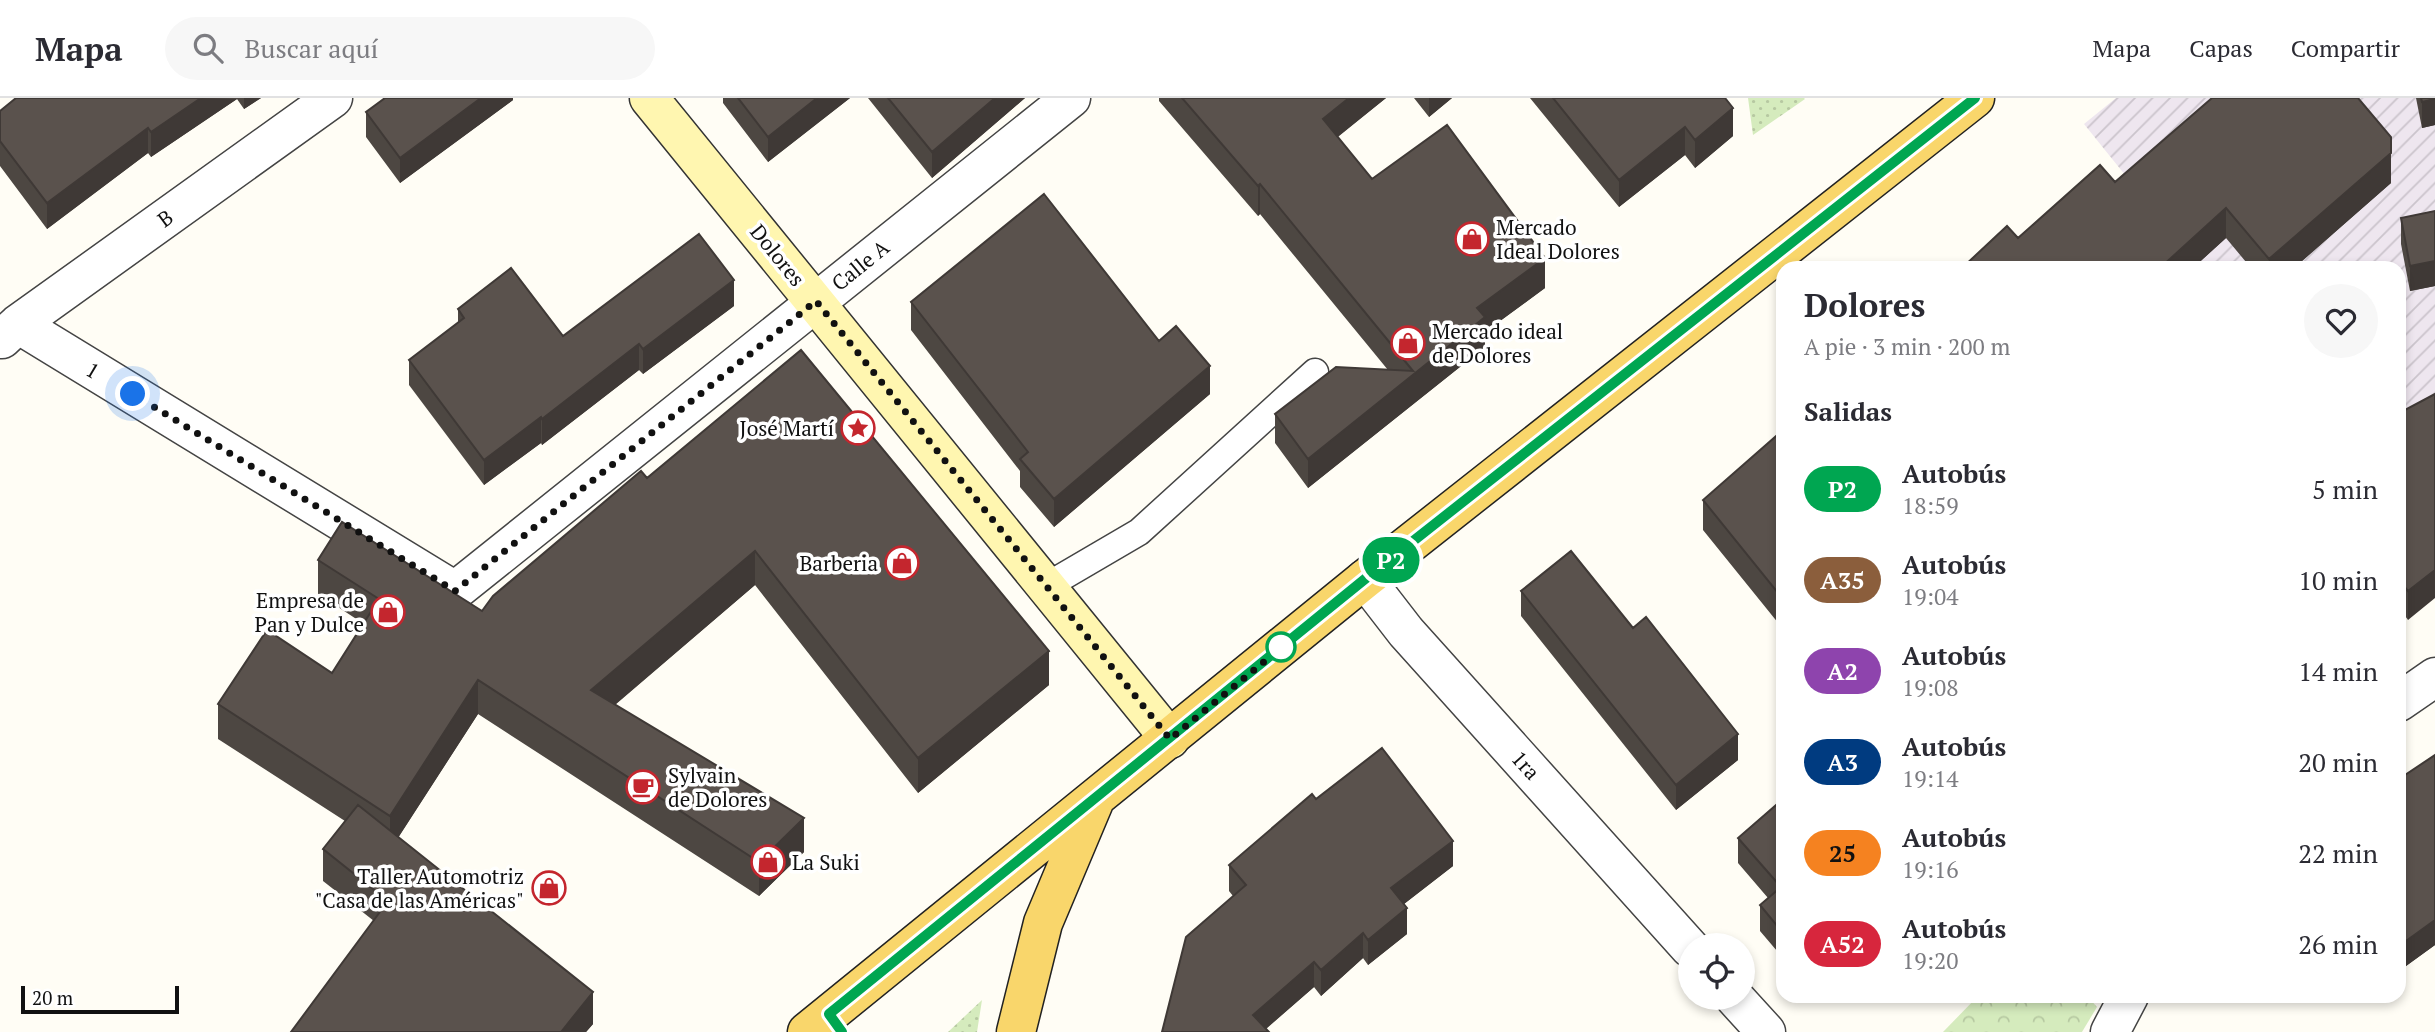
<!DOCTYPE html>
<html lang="es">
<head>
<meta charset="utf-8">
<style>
	:root { --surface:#fff; --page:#f7f7f7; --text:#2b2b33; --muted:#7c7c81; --line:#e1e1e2 }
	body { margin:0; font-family:"PT Serif",serif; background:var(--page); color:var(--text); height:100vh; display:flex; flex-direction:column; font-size:26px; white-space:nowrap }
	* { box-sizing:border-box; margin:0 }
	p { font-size:23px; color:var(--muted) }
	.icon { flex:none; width:38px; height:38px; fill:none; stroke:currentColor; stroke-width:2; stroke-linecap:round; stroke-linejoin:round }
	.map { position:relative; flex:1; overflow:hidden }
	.details { position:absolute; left:1776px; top:163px; width:630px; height:742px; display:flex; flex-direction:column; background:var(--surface); border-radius:21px; box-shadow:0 4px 10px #0003 }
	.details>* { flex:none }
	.badge { padding:0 14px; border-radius:23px; font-size:24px; line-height:46px }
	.buttons { position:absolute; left:1678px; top:835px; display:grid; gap:14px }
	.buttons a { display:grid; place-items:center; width:77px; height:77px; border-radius:50%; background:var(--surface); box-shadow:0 4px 10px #0003; font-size:35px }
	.scale { position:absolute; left:21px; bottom:18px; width:158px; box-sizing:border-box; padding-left:7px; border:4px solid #111; border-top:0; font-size:19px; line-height:24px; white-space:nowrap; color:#111; -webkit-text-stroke:5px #fff; paint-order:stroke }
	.you { position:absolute; width:35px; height:35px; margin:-18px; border:5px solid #fff; border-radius:50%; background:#1a73e8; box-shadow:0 0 0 10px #1a73e833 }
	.map>.badge { position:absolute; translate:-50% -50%; box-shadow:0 0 0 4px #fff }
	h2 { padding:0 28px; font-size:26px; line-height:63px }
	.round { display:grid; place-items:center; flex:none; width:74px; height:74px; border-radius:37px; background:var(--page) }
	.summary { display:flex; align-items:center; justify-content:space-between; height:119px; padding:0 28px }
	h1 { font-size:33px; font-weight:700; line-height:52px }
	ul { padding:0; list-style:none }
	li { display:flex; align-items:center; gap:21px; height:91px; padding:0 28px }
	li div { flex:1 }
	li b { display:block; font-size:26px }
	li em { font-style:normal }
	li .badge { min-width:77px; font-weight:700; text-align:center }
	header { display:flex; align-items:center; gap:42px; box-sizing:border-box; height:98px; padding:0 35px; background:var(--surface); border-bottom:2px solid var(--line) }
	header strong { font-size:33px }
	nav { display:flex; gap:38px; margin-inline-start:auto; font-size:24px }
	.search { width:490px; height:63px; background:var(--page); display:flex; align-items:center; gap:18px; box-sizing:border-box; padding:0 24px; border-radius:38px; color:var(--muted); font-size:26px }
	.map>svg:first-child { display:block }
</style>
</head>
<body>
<header>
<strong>Mapa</strong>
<div class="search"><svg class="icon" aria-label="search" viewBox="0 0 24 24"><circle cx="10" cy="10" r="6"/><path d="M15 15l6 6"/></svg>Buscar aquí</div>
<nav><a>Mapa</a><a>Capas</a><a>Compartir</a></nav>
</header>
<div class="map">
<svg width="2435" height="934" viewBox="0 0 2435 934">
	<defs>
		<pattern id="industrial-furrows" width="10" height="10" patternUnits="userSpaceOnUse" patternTransform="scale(1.75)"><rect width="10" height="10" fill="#eee6ef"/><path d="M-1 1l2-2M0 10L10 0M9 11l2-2" fill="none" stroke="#cbc4cc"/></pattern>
		<pattern id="grass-dots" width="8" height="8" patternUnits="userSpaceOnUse" patternTransform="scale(1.75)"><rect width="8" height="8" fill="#d5ebbd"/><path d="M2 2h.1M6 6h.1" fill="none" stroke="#b6c8a1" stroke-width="1.8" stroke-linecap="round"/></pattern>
		<pattern id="park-crowns" width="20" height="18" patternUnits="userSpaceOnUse" patternTransform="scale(1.75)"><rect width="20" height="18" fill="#d5ebbd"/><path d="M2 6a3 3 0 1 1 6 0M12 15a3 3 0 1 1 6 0" fill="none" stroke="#b6c8a1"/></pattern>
	</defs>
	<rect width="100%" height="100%" fill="#fffdf5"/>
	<path fill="url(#industrial-furrows)" d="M2116,0h319v312l-36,2v-144h-199l-116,-144z"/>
	<path fill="url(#grass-dots)" d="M1748,0h56l1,1 -52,36z
		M982,902l-5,32h-29z"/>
	<path fill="url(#park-crowns)" d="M1978,898h109l10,11 -15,25h-139z"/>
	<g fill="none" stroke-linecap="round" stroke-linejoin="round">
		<defs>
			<path id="lane" d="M1045,489l94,-55 176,-160"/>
			<path id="street" d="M18,226l437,267 616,-493
				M2,241l16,-15 315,-226
				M1365,481l41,53 284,316
				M2399,604l36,-25
				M1735,900l31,34
				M2110,934l19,-36"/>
			<path id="secondary" d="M649,0l521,641"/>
			<path id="primary" d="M807,934l558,-453 610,-481
				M1016,934l27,-109 51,-121"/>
		</defs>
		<use href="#lane" stroke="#444" stroke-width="29"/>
		<use href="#street" stroke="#444" stroke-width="41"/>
		<use href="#secondary" stroke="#333" stroke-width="41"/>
		<use href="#primary" stroke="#222" stroke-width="41"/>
		<use href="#lane" stroke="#fff" stroke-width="26"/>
		<use href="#street" stroke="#fff" stroke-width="38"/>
		<use href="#secondary" stroke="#fff6b0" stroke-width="38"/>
		<use href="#primary" stroke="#f9d66b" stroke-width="38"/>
	</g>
	<path fill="#4d4742" d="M16,0h245l-17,11 -7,-10 -86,58 -3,-4 -101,76 -47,-63v-55z
		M513,0v2l-113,83 -34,-46v-25z
		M723,0h127l-82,64 -45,-59z
		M868,0h157l-93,80z
		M1159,0h227l-49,39 35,42 173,109 -60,44v15l-177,141 -33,-45v-29l113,-44 -128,-156 -2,2 -99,-115z
		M1414,0h38l-23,19z
		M1530,0h195l8,38 -38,32 -10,-13 -66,52z
		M2416,0h19v27l-13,3z
		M2115,84l276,1 -97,85h-43l-25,-30 -33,30h-231l56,-30z
		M2435,113v75l-25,5 -9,-47v-26z
		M911,204l248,39 51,53 -156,133 -34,-40v-16l-109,-141z
		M734,208l-91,68 -4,-4 -97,75 -1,-2 -57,42 -75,-100v-25l49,-37v-14l105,27z
		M2435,296l-27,226 -5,-7 -4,4v-204z
		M1783,332v199l-80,-99v-30z
		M647,380l402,207 -131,108 -163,-208 -140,120 189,147 -45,44 -281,-182 -80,124 195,186 -7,8h-295l83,-111 -51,-40v-32l22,-28 -127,-82v-35l114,-31 32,-49 -46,-30v-34l164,51z
		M1521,493l112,37 105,132 -62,50 -155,-194z
		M2435,657v190l-29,21 -7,-9v-178z
		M1316,701l137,67 -49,38 3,30 -39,31 -5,-7 -42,38 -7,-9 -48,42 -104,3 71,-136 -4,-5v-26z
		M1783,701v159l-23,-27v-26l8,-7 -30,-35v-25z"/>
	<path fill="#3f3936" d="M201,0l36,1 -86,58v-25z
		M244,0h17l-17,11z
		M481,0h32v2l-113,83v-25z
		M817,0h33l-82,64v-25z
		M995,0h30l-93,80v-26z
		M1349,0h37l-63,51v-30z
		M1429,0h23l-23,19z
		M2435,1v26l-13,3v-26z
		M1733,10v28l-38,32v-28z
		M1685,29v28l-66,52v-27z
		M148,30v25l-101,76v-26z
		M2391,55v30l-97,85h-25v-9z
		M1260,86v30l-2,2v-30z
		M2226,110v30l-33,30h-33z
		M1545,160v30l-60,44v15l-177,141v-29l169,-135v-16z
		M2435,163v25l-25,5v-25z
		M734,182v26l-91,68v-25z
		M639,246v26l-97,75v-26z
		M1210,268v28l-156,133v-28z
		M541,319v26l-57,42v-25z
		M755,453v34l-164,140v-35z
		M2435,472v28l-27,22v-29z
		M2403,487v28l-4,4v-29z
		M1049,553v34l-131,108v-35z
		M478,582v34l-88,136v-34z
		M1738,636v26l-62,50v-25z
		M804,720v34l-45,44v-34z
		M1453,743v25l-62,48v-26z
		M1407,810v26l-39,31v-25z
		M2435,822v25l-29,21v-25z
		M1363,835v25l-42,38v-26z
		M1314,864v25l-52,45 -9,-17z
		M593,894v32l-7,8h-25z"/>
	<path fill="#5a524d" stroke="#3f3936" stroke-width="2" d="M16,0h185l-50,34 -3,-4 -101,75 -47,-62v-30z
		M385,0h96l-81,60 -34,-46z
		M738,0h79l-49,39z
		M888,0h107l-63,54z
		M1182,0h167l-26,21 49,60 75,-54 98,133 -68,50 8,9 -177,142 -33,-45 61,-47 77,4 -153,-187 -2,2z
		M1553,0h172l8,10 -38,32 -10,-13 -66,53z
		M2212,0h146l33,39v16l-122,106 -43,-51 -66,60h-86l-2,-2 -2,2h-108l45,-42 11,12 82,-73 15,17z
		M2421,0h14v1l-13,3z
		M1044,96l115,147 17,-15 34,40 -156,133 -34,-40 8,-7 -117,-150z
		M2435,113v50l-25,5 -9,-48z
		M699,136l35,46 -91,69 -4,-5 -97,75 -1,-2 -57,43 -75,-100 55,-42 -6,-9 53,-41 52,68z
		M801,252l248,301 -131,107 -163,-207 -164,139 213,128 -45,44 -281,-182 -88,136 -172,-112 49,-74 65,43 47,-74 -61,-39 24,-38 140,89 11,-15 148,-125 6,7z
		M2435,296v176l-27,21 -5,-6 -4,3v-175z
		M1783,332v169l-80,-99z
		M1571,453l62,77 13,-11 92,117 -62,51 -155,-194z
		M1382,650l71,93 -62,47 16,20 -39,32 -5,-7 -42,37 -7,-8 -61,53 16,17h-107l24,-95 60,-52 -17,-20 83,-71 4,5z
		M2435,657v165l-29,21 -7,-10v-138l5,-3 -5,-6v-5z
		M1783,701v134l-23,-28 21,-18 -43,-49z
		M358,707l235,187 -32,40h-270l97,-131 -65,-52z"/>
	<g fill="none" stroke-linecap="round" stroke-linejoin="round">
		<defs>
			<path id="line" d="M842,934l-13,-18 536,-435 610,-481"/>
		</defs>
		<use href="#line" stroke="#fff" stroke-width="16"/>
		<use href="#line" stroke="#00a651" stroke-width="10"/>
		<path stroke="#111" stroke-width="7" stroke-dasharray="0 12.6" d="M133,296l322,197 361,-290 354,438 117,-96 -6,4"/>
	</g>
	<defs>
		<symbol id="shop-ring" viewBox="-11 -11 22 22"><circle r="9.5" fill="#fff" stroke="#c4262e" stroke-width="1.5"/><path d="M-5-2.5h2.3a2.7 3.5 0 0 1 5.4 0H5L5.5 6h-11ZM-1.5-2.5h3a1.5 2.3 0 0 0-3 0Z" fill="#c4262e"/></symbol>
		<symbol id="sight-ring" viewBox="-11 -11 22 22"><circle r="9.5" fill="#fff" stroke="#c4262e" stroke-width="1.5"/><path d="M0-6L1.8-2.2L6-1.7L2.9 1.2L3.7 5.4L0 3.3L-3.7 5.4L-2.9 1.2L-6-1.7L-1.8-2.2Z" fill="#c4262e"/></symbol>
		<symbol id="cafe-ring" viewBox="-11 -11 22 22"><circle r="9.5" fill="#fff" stroke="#c4262e" stroke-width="1.5"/><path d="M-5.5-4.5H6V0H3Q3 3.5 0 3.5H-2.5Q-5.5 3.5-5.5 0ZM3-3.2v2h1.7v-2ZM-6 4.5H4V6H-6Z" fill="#c4262e"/></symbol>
	</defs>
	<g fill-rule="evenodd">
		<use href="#shop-ring" x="1453" y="122" width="38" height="38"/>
		<use href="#shop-ring" x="1389" y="226" width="38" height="38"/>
		<use href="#sight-ring" x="839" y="311" width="38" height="38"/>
		<use href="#shop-ring" x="883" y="446" width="38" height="38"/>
		<use href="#shop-ring" x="369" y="495" width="38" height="38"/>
		<use href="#cafe-ring" x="624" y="670" width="38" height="38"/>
		<use href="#shop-ring" x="749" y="745" width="38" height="38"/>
		<use href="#shop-ring" x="530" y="771" width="38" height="38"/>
	</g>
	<circle fill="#fff" stroke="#00a651" stroke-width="3.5" cx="1281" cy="549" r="14"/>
	<g text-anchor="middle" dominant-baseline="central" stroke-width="7" stroke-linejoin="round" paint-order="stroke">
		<g font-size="21" fill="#111" stroke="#fff">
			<text transform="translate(165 120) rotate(-36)">B</text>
			<text transform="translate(778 157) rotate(51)">Dolores</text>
			<text transform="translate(860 167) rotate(-39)">Calle A</text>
			<text transform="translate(93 272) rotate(31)">1</text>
			<text transform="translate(1526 667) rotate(48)">1ra</text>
		</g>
		<g font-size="21" fill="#111" stroke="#fff" text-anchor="start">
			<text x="1496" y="129">Mercado<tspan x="1496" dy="24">Ideal Dolores</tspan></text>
			<text x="1432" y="233">Mercado ideal<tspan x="1432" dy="24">de Dolores</tspan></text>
			<text x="834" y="330" text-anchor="end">José Martí</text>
			<text x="878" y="465" text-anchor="end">Barberia</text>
			<text x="364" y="502" text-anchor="end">Empresa de<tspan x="364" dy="24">Pan y Dulce</tspan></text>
			<text x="668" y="677">Sylvain<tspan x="668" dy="24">de Dolores</tspan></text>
			<text x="792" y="764">La Suki</text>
			<text x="524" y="778" text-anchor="end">Taller Automotriz<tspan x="524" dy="24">"Casa de las Américas"</tspan></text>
		</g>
	</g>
</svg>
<div class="buttons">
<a><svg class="icon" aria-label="locate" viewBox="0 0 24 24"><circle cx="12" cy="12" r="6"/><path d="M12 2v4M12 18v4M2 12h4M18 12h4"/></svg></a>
</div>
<div class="scale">20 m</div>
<div class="you" style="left:133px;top:296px"></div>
<b class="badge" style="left:1391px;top:462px;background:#00a651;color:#fff">P2</b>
<section class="details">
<div class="summary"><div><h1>Dolores</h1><p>A pie · 3 min · 200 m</p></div><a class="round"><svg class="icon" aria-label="heart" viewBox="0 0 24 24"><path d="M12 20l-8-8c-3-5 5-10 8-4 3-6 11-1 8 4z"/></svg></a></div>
<h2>Salidas</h2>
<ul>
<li><span class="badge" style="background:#00a651;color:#fff">P2</span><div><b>Autobús</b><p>18:59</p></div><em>5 min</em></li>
<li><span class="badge" style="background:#8b5e3c;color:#fff">A35</span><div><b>Autobús</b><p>19:04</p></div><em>10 min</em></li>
<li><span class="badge" style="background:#8e44ad;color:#fff">A2</span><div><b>Autobús</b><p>19:08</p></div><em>14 min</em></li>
<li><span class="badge" style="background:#003b80;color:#fff">A3</span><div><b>Autobús</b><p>19:14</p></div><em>20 min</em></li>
<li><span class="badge" style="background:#f58220;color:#111">25</span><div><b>Autobús</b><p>19:16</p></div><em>22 min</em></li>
<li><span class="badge" style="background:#d7263d;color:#fff">A52</span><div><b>Autobús</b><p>19:20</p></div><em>26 min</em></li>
</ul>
</section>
</div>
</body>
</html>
